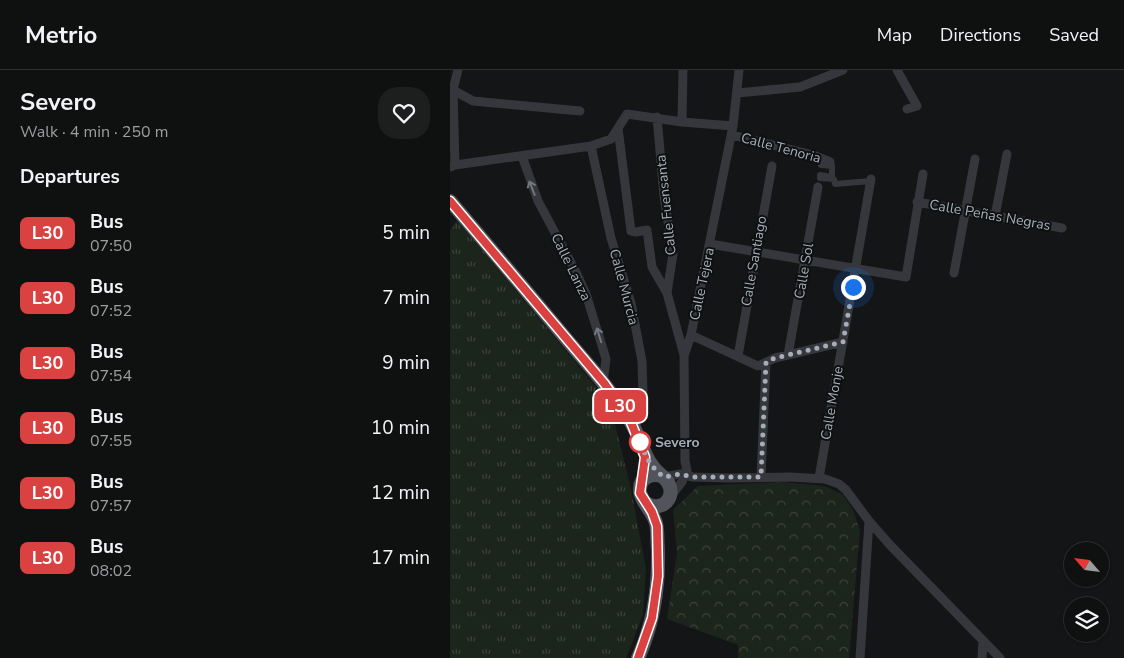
<!DOCTYPE html>
<html lang="en">
<head>
<meta charset="utf-8">
<style>
	:root { --surface:#0f1010; --page:#1d1e1e; --text:#f1f3f6; --muted:#9b9d9f; --line:#2f3030 }
	body { margin:0; font-family:"Nunito Sans",sans-serif; background:var(--page); color:var(--text); height:100vh; display:flex; flex-direction:column; font-size:19px; white-space:nowrap }
	* { box-sizing:border-box; margin:0 }
	p { font-size:16px; color:var(--muted) }
	.icon { flex:none; width:28px; height:28px; fill:none; stroke:currentColor; stroke-width:2; stroke-linecap:round; stroke-linejoin:round }
	.map { position:relative; flex:1; overflow:hidden }
	.sheet { display:flex; flex-direction:column; background:var(--surface); width:450px }
	.sheet>* { flex:none }
	.badge { padding:0 10px; border-radius:8px; font-size:18px; line-height:32px }
	.needle { width:32px; rotate:298deg }
	.fabs { position:absolute; left:614px; top:472px; display:grid; gap:10px }
	.fabs a { display:grid; place-items:center; width:45px; height:45px; border-radius:50%; background:var(--surface); box-shadow:0 1px 4px #0004,0 0 0 1px var(--line); font-size:25px }
	.you { position:absolute; width:25px; height:25px; margin:-12px; border:4px solid #fff; border-radius:50%; background:#1a73e8; box-shadow:0 0 0 8px #1a73e833 }
	.map>.badge { position:absolute; translate:-50% -50%; box-shadow:0 0 0 2px #fff }
	h2 { padding:0 20px; font-size:19px; line-height:45px }
	.round { display:grid; place-items:center; flex:none; width:52px; height:52px; border-radius:20px; background:var(--page) }
	.summary { display:flex; align-items:center; justify-content:space-between; height:85px; padding:0 20px }
	h1 { font-size:24px; font-weight:700; line-height:38px }
	ul { padding:0; list-style:none }
	li { display:flex; align-items:center; gap:15px; height:65px; padding:0 20px }
	li div { flex:1 }
	li b { display:block; font-size:19px }
	li em { font-style:normal }
	li .badge { min-width:55px; font-weight:700; text-align:center }
	header { display:flex; align-items:center; gap:30px; box-sizing:border-box; height:70px; padding:0 25px; background:var(--surface); border-bottom:1px solid var(--line) }
	header strong { font-size:24px }
	nav { display:flex; gap:28px; margin-inline-start:auto; font-size:18px }
	main { display:flex; flex:1; min-height:0 }
	.map>svg:first-child { display:block }
</style>
</head>
<body>
<header>
<strong>Metrio</strong>
<nav><a>Map</a><a>Directions</a><a>Saved</a></nav>
</header>
<main>
<section class="sheet">
<div class="summary"><div><h1>Severo</h1><p>Walk · 4 min · 250 m</p></div><a class="round"><svg class="icon" aria-label="heart" viewBox="0 0 24 24"><path d="M12 20l-8-8c-3-5 5-10 8-4 3-6 11-1 8 4z"/></svg></a></div>
<h2>Departures</h2>
<ul>
<li><span class="badge" style="background:#da4241;color:#fff">L30</span><div><b>Bus</b><p>07:50</p></div><em>5 min</em></li>
<li><span class="badge" style="background:#da4241;color:#fff">L30</span><div><b>Bus</b><p>07:52</p></div><em>7 min</em></li>
<li><span class="badge" style="background:#da4241;color:#fff">L30</span><div><b>Bus</b><p>07:54</p></div><em>9 min</em></li>
<li><span class="badge" style="background:#da4241;color:#fff">L30</span><div><b>Bus</b><p>07:55</p></div><em>10 min</em></li>
<li><span class="badge" style="background:#da4241;color:#fff">L30</span><div><b>Bus</b><p>07:57</p></div><em>12 min</em></li>
<li><span class="badge" style="background:#da4241;color:#fff">L30</span><div><b>Bus</b><p>08:02</p></div><em>17 min</em></li>
</ul>
</section>
<div class="map">
<svg width="674" height="588" viewBox="0 0 674 588">
	<defs>
		<pattern id="grass-tufts" width="24" height="20" patternUnits="userSpaceOnUse" patternTransform="scale(1.25)"><rect width="24" height="20" fill="#1c251c"/><path d="M3 7l-1-3M5 7V3M7 7l1-3M15 17l-1-3M17 17v-4M19 17l1-3" fill="none" stroke="#3a423b"/></pattern>
		<pattern id="forest-crowns" width="20" height="18" patternUnits="userSpaceOnUse" patternTransform="scale(1.25)"><rect width="20" height="18" fill="#1c251c"/><path d="M2 6a3 3 0 1 1 6 0M12 15a3 3 0 1 1 6 0" fill="none" stroke="#3a423b"/></pattern>
	</defs>
	<rect width="100%" height="100%" fill="#141516"/>
	<path fill="url(#grass-tufts)" d="M7,150l153,184 21,85 15,80 -3,46 -17,43h-176v-427z"/>
	<path fill="url(#forest-crowns)" d="M330,412l45,4 18,9 10,15 7,20 -11,128h-111v-13l-71,-26 10,-66 -4,-43 25,-24z"/>
	<g fill="none" stroke-linecap="round" stroke-linejoin="round">
		<path stroke="#35373c" stroke-width="6" d="M378,92h-6l-1,3 11,1v11l-12,-2v3l14,1 1,5 36,-3"/>
		<path stroke="#35373c" stroke-width="9" d="M447,0l20,36 -10,3
			M0,20h3l20,11 107,10
			M287,23l63,-6 43,-17
			M207,47l7,79 9,58 -6,39
			M232,52l1,-52
			M168,58l13,103 5,1 11,-2 5,37 15,26 17,62
			M282,65l81,20 17,7
			M141,76l20,92 20,65 11,58 1,33 -8,35
			M72,86l16,45 38,71 10,22 20,65 -3,24
			M5,95l-2,-75 5,-20
			M0,97l5,-2 136,-19 20,-7 16,-25 55,8 51,4
			M467,132l145,26
			M545,146l12,-62
			M260,174l196,33 17,-103
			M504,203l21,-114
			M241,265l67,31 17,-8 68,-16
			M338,285l30,-168
			M288,286l34,-190
			M238,406l-3,-15 -1,-105 7,-21 42,-209 6,-56
			M214,407l16,-3 13,3 36,1 61,-1 35,2 14,5 7,6 23,31 21,24 110,113
			M311,407l5,-115
			M369,408l52,-299
			M221,426l11,-14 2,-6
			M410,588l9,-137
			M532,588l1,-17"/>
		<path stroke="#51555b" stroke-width="14" d="M0,131c36,42 72,85 108,128 17,21 37,42 53,64 9,11 17,23 23,35 10,19 11,34 28,48 19,15 3,39 -16,27
			M188,588c16,-35 21,-70 20,-108 -1,-9 0,-18 -2,-27 -3,-12 -17,-23 -16,-34 0,-12 12,-16 22,-13"/>
	</g>
	<defs><path id="oneway-shaft" d="M-6 0H5M1.5-3L5.5 0L1.5 3" fill="none" stroke-width="1.6" stroke-linecap="round" stroke-linejoin="round" transform="scale(1.25)"/></defs>
	<g stroke="#737880">
		<use href="#oneway-shaft" transform="translate(82 118) rotate(-111)"/>
		<use href="#oneway-shaft" transform="translate(149 265) rotate(-107)"/>
	</g>
	<g fill="none" stroke-linecap="round" stroke-linejoin="round">
		<defs>
			<path id="line" d="M0,131l154,182 26,37 15,37 -5,36 12,19 5,14 1,50 -6,42 -14,40"/>
		</defs>
		<use href="#line" stroke="#fff" stroke-width="11"/>
		<use href="#line" stroke="#da4241" stroke-width="8"/>
		<path stroke="#a5aeb8" stroke-width="5" stroke-dasharray="0 9" d="M190,372l-1,-3c6,16 11,28 25,38l16,-3 13,3h68l5,-115 9,-4 68,-16 10,-55"/>
	</g>
	<circle fill="#fff" stroke="#da4241" stroke-width="2.5" cx="190" cy="372" r="10"/>
	<g text-anchor="middle" dominant-baseline="central" stroke-width="4" stroke-linejoin="round" paint-order="stroke">
		<g font-size="14" fill="#a5aeb8" stroke="#0f1011">
			<text transform="translate(331 78) rotate(15)">Calle Tenoria</text>
			<text transform="translate(216 135) rotate(-96)">Calle Fuensanta</text>
			<text transform="translate(540 145) rotate(10)">Calle Peñas Negras</text>
			<text transform="translate(304 191) rotate(-80)">Calle Santiago</text>
			<text transform="translate(121 197) rotate(64)">Calle Lanza</text>
			<text transform="translate(354 201) rotate(-80)">Calle Sol</text>
			<text transform="translate(252 214) rotate(-78)">Calle Tejera</text>
			<text transform="translate(174 217) rotate(75)">Calle Murcia</text>
			<text transform="translate(382 333) rotate(-80)">Calle Monje</text>
		</g>
		<g font-size="14" font-weight="bold" fill="#a5aeb8" stroke="#0f1011" text-anchor="start">
			<text x="205" y="372">Severo</text>
		</g>
	</g>
</svg>
<div class="fabs">
<a><svg class="needle" viewBox="-14 -14 28 28"><path d="M0-13l5 13h-10z" fill="#e53935"/><path d="M0 13l5-13h-10z" fill="#9b9d9f"/></svg></a>
<a><svg class="icon" aria-label="layers" viewBox="0 0 24 24"><path d="M12 4l9 5-9 5-9-5zM3 14l9 5 9-5"/></svg></a>
</div>
<div class="you" style="left:403px;top:217px"></div>
<b class="badge" style="left:170px;top:336px;background:#da4241;color:#fff">L30</b>
</div>
</main>
</body>
</html>
